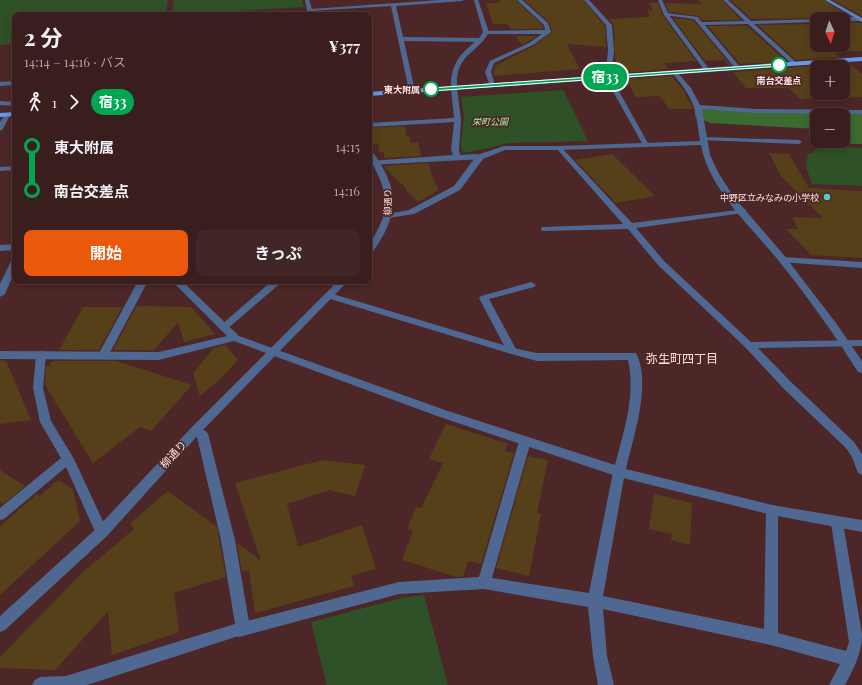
<!DOCTYPE html>
<html lang="ja">
<head>
<meta charset="utf-8">
<style>
	:root { --surface:#3a1d1d; --page:#412626; --text:#f1f3f6; --muted:#aba2a4; --line:#543b3b; --accent:#ea580c }
	body { margin:0; font-family:"Playfair Display","Noto Sans JP",serif; background:var(--page); color:var(--text); height:100vh; display:flex; flex-direction:column; font-size:15px; white-space:nowrap }
	* { box-sizing:border-box; margin:0 }
	p { font-size:13px; color:var(--muted) }
	.icon { flex:none; width:22px; height:22px; fill:none; stroke:currentColor; stroke-width:2; stroke-linecap:round; stroke-linejoin:round }
	.map { position:relative; flex:1; overflow:hidden }
	.drawer { position:absolute; left:12px; top:12px; width:360px; height:272px; display:flex; flex-direction:column; background:var(--surface); border-radius:8px; box-shadow:0 2px 10px #0003,0 0 0 1px var(--line) }
	.drawer>* { flex:none }
	.badge { padding:0 8px; border-radius:13px; font-size:14px; line-height:26px }
	.needle { width:26px; rotate:176deg }
	.buttons { position:absolute; left:810px; top:12px; display:grid; gap:8px }
	.buttons a { display:grid; place-items:center; width:40px; height:40px; border-radius:8px; background:var(--surface); box-shadow:0 2px 10px #0003,0 0 0 1px var(--line); font-size:20px }
	.map>.badge { position:absolute; translate:-50% -50%; box-shadow:0 0 0 2px #fff }
	.legs { display:flex; align-items:center; gap:6px; height:44px; padding:0 12px; font-size:13px }
	.legs p { margin-inline-start:auto }
	.overview { display:flex; align-items:center; justify-content:space-between; height:68px; padding:0 12px }
	h1 { font-size:22px; font-weight:700; line-height:30px }
	.cta { display:flex; gap:8px; margin-top:auto; padding:8px 12px }
	.cta a { flex:1; height:46px; border-radius:8px; background:var(--accent); color:#fff; font-size:16px; font-weight:700; line-height:46px; text-align:center }
	.cta a+a { background:var(--page); color:var(--text) }
	ul { padding:0 12px; list-style:none }
	li { display:flex; align-items:center; gap:14px; height:44px; font-size:15px }
	li i { display:grid; place-items:center; width:6px; height:100%; margin:0 5px; background:currentColor }
	li i::after { content:''; width:10px; height:10px; margin:-5px; border:3px solid; border-radius:50%; background:var(--surface) }
	li p { margin-inline-start:auto }
	li:first-child i { background:linear-gradient(#0000 50%,currentColor 0) }
	li:last-child i { background:linear-gradient(currentColor 50%,#0000 0) }
	.map>svg:first-child { display:block }
</style>
</head>
<body>
<div class="map">
<svg width="862" height="685" viewBox="0 0 862 685">
	<rect width="100%" height="100%" fill="#4d2727"/>
	<path fill="#2e5127" d="M0,0h168l-2,15h-151v29l-15,1z
		M174,0h128l2,7 -133,8z
		M563,90l25,51 -80,2 -23,6 -22,4 -2,-8 3,-29 -3,-19z
		M832,146l30,2v38l-50,-2 -6,-17 2,-13 11,-5z
		M424,595l24,90h-121l-16,-63 90,-24z"/>
	<path fill="#3a6b30" d="M704,109l77,3 20,-2 39,-1 22,4v31h-15l-10,-3h6v-26h-26v14l-106,-6 -16,-6v-7z"/>
	<path fill="#564019" fill-rule="evenodd" d="M499,0h17l27,26v3h-32l-4,-5h-14l-7,-21h14z
		M524,0h59l22,26 1,21 -39,-3 13,25 -86,7 -1,-4 2,-6 39,-20 18,-14 -3,-10z
		M698,0h24l19,20h-38l-5,-4 -29,-4 -4,-9 37,1z
		M730,0h94l24,16h-6l-3,3h-19l-3,-1 -65,1z
		M833,0h29v16z
		M649,3h9l5,13 33,45 -32,2 4,6 -46,4 -7,-14 -1,-34 -5,-6 41,-2 -3,-7h6z
		M673,18l20,2 38,45h-3l-3,-5 -20,1z
		M843,22l19,1v28l-28,1 6,5 -44,3 -38,-35 59,-1v21h26z
		M708,26h39l39,35 -46,3z
		M516,36h21l-15,9z
		M849,63l13,11v23l-62,2 -11,-11h-43l-13,-16zM817,67h26v26h-26z
		M672,76l11,14 10,19h-24l-8,-12 -3,-1 -22,1 -10,-18z
		M405,126l1,10h3l2,7 7,-1 3,14 -37,2v-6h-5l-1,-8 -6,1 -2,-17z
		M769,153l20,1 20,34 53,3v67l-51,-3 -25,-26h12l-6,-12 31,1 -42,-42z
		M612,154l43,42 -39,7 -41,-43z
		M428,163l5,16 6,11 -21,12 -11,-11 -4,-7h-2l-17,-18z
		M141,306l50,1 24,27 -31,8 -6,-20 -24,28h-41l23,-43z
		M83,307h39l-23,43h-40z
		M225,345l13,15 -18,19 -20,17 -7,-23 21,-25z
		M0,360l6,1 25,59 -31,4z
		M52,361h64l76,24 -41,46 -11,-4 -47,36 -48,-78 1,-19h3z
		M446,424l62,20 -3,7 9,2 -33,111 -13,-3 -5,16h-6l-55,-17 11,-29 -6,-2 9,-22 5,1 22,-45 -14,-4z
		M528,456l20,4 -11,53 4,1 -12,62 -33,-8z
		M323,460l42,5 -10,31 -26,-6 -42,14 11,43 64,-22 14,44 -25,7 3,10 -99,27 -6,-43 -7,2 -5,-29 24,18 -26,-78z
		M0,470l25,16 -22,18 -3,-3z
		M58,480l15,9 7,32 -80,74v-69l37,-32 3,2z
		M168,491l49,36 9,50 -52,16 5,39 -67,23 -4,-44 -53,59 -55,-2v-11l83,-85 51,-43 -4,-6z
		M654,494l38,9 -2,42 -19,-5 1,-6 -23,-5z"/>
	<g fill="none" stroke-linecap="round" stroke-linejoin="round">
		<path fill="#4e6892" fill-rule="evenodd" d="M440,0h24l-2,1 -66,5 7,31 78,1 3,2 -3,2 -77,-1 11,50 -3,2 -3,-2 -18,-85 -81,5 -2,-1 2,-1z
			M517,0h5l26,23 3,9 -18,13 -39,18 -3,9 4,13 -5,1 -5,-14 5,-11 39,-18 13,-9h-56l-2,-1v-2l61,-1 -1,-5z
			M584,0h5l23,25 2,26 -3,26 38,68 -1,1 -5,-1 -38,-68 3,-26 -2,-26z
			M723,0h5l23,21 68,-2h-2v3l-63,2 43,39v2h-4l-45,-41 -43,1 36,43 -5,1 -42,-50 -30,-4 3,-2 31,4 4,5 43,-1z
			M843,17h16l3,2 -3,2h-16v-2h-3z
			M15,81v4l-15,1v-4z
			M454,86l3,2 4,32 -2,30 1,5 15,-1 8,1v4l-114,6v-4l84,-6 -2,-5 3,-28 -85,5v-4l85,-5 -3,-30z
			M5,114l5,1 -7,14 -3,2v-9z
			M703,137l96,3 3,2 -3,2 -98,-4 -1,-1z
			M559,146l2,1 71,76 114,-14v4h-3l-107,15 28,33 87,81 111,-2v6l-104,2 34,35 62,59 8,12v21l-4,-2 -6,-16 -6,-9 -62,-59 -39,-42 -87,-82 -30,-36 -86,2 -1,-2 1,-2h3l78,-3 -66,-75 -2,-1z
			M15,166v4l-15,1v-4z
			M15,244v6l-15,1v-6z
			M783,257l79,5v6l-82,-6 -1,-2 1,-2z
			M15,258v13l-10,23 -5,3v-13l11,-23z
			M138,281h10l-41,77h-8l-1,-3z
			M272,281h11l-56,48h-6l-2,-2 2,-2z
			M531,282l5,3 -2,2 -45,12 28,52 -1,2h-8l-29,-55 2,-2z
			M41,351l4,1 1,3 -3,33 8,33 23,38 34,73 -1,4 -5,2 -5,-2 -31,-69 -62,52 -4,1v-12l61,-50 -21,-36 -7,-34 3,-33 1,-3z
			M525,436l4,2 2,3 -39,137 97,15 24,-121 2,-3 4,-2 4,2 2,3 -22,124 161,33 2,-119 2,-4 4,-1 4,1 2,4v123l68,18 3,-9 -18,-119 1,-4 5,-2 5,2 1,4 19,111c0,19 -8,34 -17,51h-16l11,-21 -69,-19 -168,-36 4,47 7,29h-16l-5,-29 -5,-49 -104,-18 -85,5 -160,43 -5,-2 -2,-5 2,-5 5,-2 160,-41 80,-5 40,-136 2,-3z"/>
		<path fill="#4e6892" fill-rule="evenodd" d="M474,0h4l11,32c-12,23 -34,21 -32,56l-3,2 -3,-2c-1,-16 5,-30 17,-40 5,-5 12,-9 15,-16z
			M658,0h4l7,15 40,54v2h-4l-41,-56z
			M673,72h4l14,16 9,17 56,4 106,1v4l-106,-1 -54,-4 8,46 9,19 15,23 49,57 53,69 26,38v12l-4,-1c-23,-37 -49,-73 -76,-107 -27,-35 -73,-74 -81,-120l-142,5h-54l-22,9 -23,31 -46,24 -26,4 -4,-2 4,-2 21,-4 45,-24 23,-31 27,-9h55l141,-5c-5,-35 -5,-41 -28,-68z
			M0,101l15,1v4l-15,-1z
			M172,281h10l57,55 206,74 170,55c9,-35 21,-69 13,-105l-91,1 -29,-8 -181,-55 -2,-2 2,-2h6l180,54 24,5h99c16,30 -3,85 -10,116l146,36 90,15v12l-90,-17 -153,-38 -182,-61 -203,-75 -75,19 -159,-1v-8l159,1 68,-16z
			M195,427l11,4 2,3 27,106 15,88 -2,5 -161,52h-55l3,-5 5,-3 26,-1 169,-52 -14,-84 -24,-103 -6,-3 -2,-3 2,-3z"/>
		<path fill="#4e6892" fill-rule="evenodd" d="M305,0h4l5,15h-6z
			M369,151h3c28,40 28,62 0,102l-3,1c0,-16 15,-28 16,-47 1,-12 -3,-25 -9,-36 -3,-8 -7,-12 -7,-20z
			M338,281h10l-149,153 -92,102 -102,94 -5,2v-16l97,-88 94,-100z"/>
		<path fill="#5b83c7" fill-rule="evenodd" d="M825,0h5l32,18v4z"/>
		<path fill="#6598ef" fill-rule="evenodd" d="M862,57v4l-493,35v-4z
			M15,112v4l-15,1v-4z"/>
	</g>
	<path fill="#00a651" stroke="#fff" d="M779,64l2,2 -350,25 -2,-2 2,-1z"/>
	<g fill="#fff" stroke="#00a651" stroke-width="2">
		<circle cx="779" cy="65" r="7"/>
		<circle cx="431" cy="89" r="7"/>
	</g>
	<circle fill="#51ccd3" stroke="#4d2727" stroke-width="1.5" cx="827" cy="197" r="4"/>
	<g text-anchor="middle" dominant-baseline="central" stroke-width="3.5" stroke-linejoin="round" paint-order="stroke">
		<g font-size="9" font-weight="bold" fill="#fde4e3" stroke="#4d2727">
			<text x="779" y="80">南台交差点</text>
			<text x="420" y="89" text-anchor="end">東大附属</text>
		</g>
		<g font-size="9" font-style="italic" fill="#a7ef99" stroke="#4d2727">
			<text x="490" y="121">栄町公園</text>
		</g>
		<g font-size="9" fill="#fde4e3" stroke="#4d2727" text-anchor="end">
			<text x="819" y="197">中野区立みなみの小学校</text>
		</g>
		<g font-size="9" fill="#fde4e3" stroke="#4d2727">
			<text transform="translate(387 202) rotate(-90)">柳通り</text>
		</g>
		<g font-size="11" fill="#fde4e3" stroke="#4d2727">
			<text transform="translate(173 454) rotate(-47)">柳通り</text>
		</g>
		<g font-size="12" fill="#fde4e3" stroke="#4d2727">
			<text x="682" y="358">弥生町四丁目</text>
		</g>
	</g>
</svg>
<div class="buttons">
<a><svg class="needle" viewBox="-14 -14 28 28"><path d="M0-13l5 13h-10z" fill="#e53935"/><path d="M0 13l5-13h-10z" fill="#aba2a4"/></svg></a>
<a>+</a>
<a>−</a>
</div>
<b class="badge" style="left:605px;top:77px;background:#00a651;color:#fff">宿33</b>
<section class="drawer">
<div class="overview"><div><h1>2 分</h1><p>14:14 – 14:16 · バス</p></div><b>¥377</b></div>
<div class="legs"><svg class="icon" aria-label="walk" viewBox="0 0 24 24"><circle cx="13" cy="4" r="2"/><path d="M13 8l-2 6 4 7M11 14l-3 7M7 12l3-4h3l4 4"/></svg>1<svg class="icon" aria-label="forward" viewBox="0 0 24 24"><path d="M9 5l7 7-7 7"/></svg><b class="badge" style="background:#00a651;color:#fff">宿33</b></div>
<ul>
<li><i style="color:#00a651"></i><b>東大附属</b><p>14:15</p></li>
<li><i style="color:#00a651"></i><b>南台交差点</b><p>14:16</p></li>
</ul>
<div class="cta"><a>開始</a><a>きっぷ</a></div>
</section>
</div>
</body>
</html>
